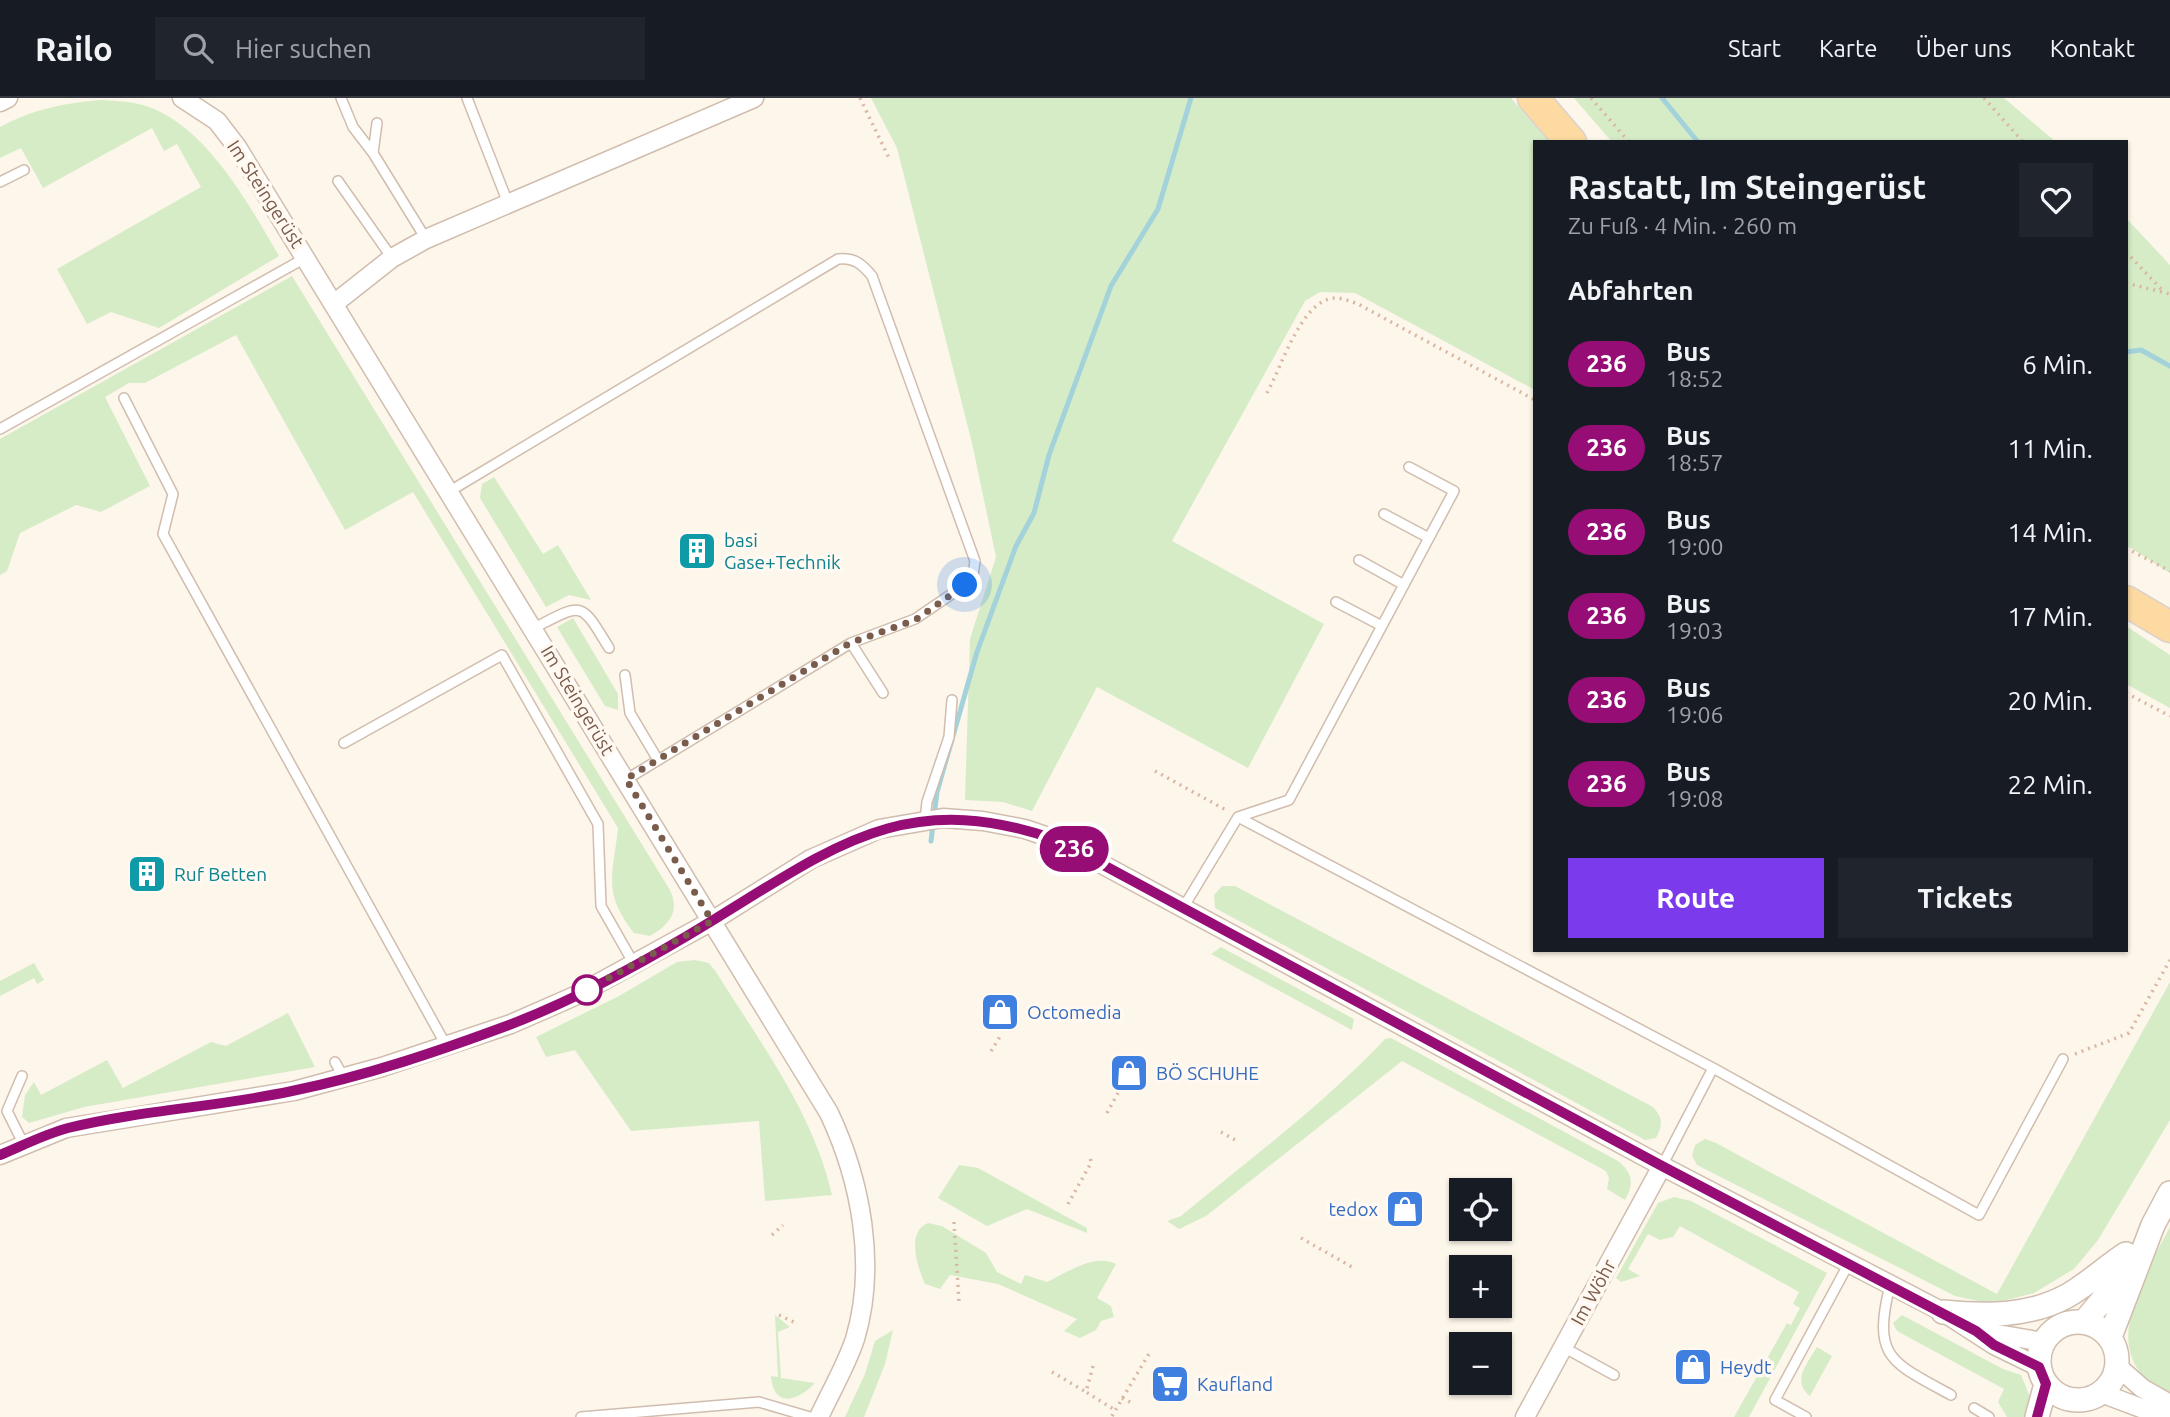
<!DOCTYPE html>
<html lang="de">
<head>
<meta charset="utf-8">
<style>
	:root { --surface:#171b24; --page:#20242c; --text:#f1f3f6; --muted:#9ea1a6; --line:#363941; --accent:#7c3aed }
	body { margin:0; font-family:Ubuntu,sans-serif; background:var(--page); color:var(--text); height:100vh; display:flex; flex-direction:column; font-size:26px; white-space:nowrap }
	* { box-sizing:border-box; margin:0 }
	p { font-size:23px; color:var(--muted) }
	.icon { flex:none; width:38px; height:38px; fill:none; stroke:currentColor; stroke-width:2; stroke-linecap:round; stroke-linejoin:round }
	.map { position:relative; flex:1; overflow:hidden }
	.side { position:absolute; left:1533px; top:42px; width:595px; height:812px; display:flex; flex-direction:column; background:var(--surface); border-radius:0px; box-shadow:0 2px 5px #0004 }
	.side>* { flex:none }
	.badge { padding:0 14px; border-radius:23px; font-size:24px; line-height:46px }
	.fabs { position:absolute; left:1449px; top:1080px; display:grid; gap:14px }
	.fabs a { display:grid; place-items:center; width:63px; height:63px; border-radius:0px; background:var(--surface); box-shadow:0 2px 5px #0004; font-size:35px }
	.you { position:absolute; width:35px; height:35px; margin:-18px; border:5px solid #fff; border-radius:50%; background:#1a73e8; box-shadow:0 0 0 10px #1a73e833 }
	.map>.badge { position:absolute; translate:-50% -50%; box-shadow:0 0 0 4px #fff }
	h2 { padding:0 35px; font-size:26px; line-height:63px }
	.round { display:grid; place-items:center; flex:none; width:74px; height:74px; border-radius:0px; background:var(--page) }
	.summary { display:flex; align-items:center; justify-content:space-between; height:119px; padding:0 35px }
	h1 { font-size:33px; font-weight:600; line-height:52px }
	.action { display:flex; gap:14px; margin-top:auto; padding:14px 35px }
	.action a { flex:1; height:80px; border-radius:0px; background:var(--accent); color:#fff; font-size:28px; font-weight:600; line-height:80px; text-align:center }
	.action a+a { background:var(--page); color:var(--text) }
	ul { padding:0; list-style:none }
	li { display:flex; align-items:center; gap:21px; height:84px; padding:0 35px }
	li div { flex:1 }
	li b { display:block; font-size:26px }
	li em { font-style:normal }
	li .badge { min-width:77px; font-weight:700; text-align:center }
	header { display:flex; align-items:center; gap:42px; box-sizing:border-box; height:98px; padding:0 35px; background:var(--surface); border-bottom:2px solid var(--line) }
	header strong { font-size:33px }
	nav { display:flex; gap:38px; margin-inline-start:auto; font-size:24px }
	.search { width:490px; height:63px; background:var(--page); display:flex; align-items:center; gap:18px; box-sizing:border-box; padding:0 24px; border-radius:0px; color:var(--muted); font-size:26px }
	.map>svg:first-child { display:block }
</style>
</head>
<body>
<header>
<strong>Railo</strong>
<div class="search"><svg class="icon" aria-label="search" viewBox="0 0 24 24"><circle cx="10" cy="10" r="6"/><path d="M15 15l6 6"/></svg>Hier suchen</div>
<nav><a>Start</a><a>Karte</a><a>Über uns</a><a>Kontakt</a></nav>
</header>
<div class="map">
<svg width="2170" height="1319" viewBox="0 0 2170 1319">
	<rect width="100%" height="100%" fill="#fdf6ea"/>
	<path fill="#d6ecc7" d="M871,0h640l39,44h-15v248l-180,-97 -35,-1 -15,9 -133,240 152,83 -76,144 -151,-81 -65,124 -29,-9 -38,-2 5,-161 26,-82 -24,-114 -75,-295z
		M1574,0h430l52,44h-444z
		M102,2c10,1 22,1 32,3 67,12 114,100 145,153l-120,72 -48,-16 -24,12 -30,-55 144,-82 -24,-43 -13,7 -12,-23 -109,60 -22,-40 -21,10v-31c34,-18 64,-24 102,-27z
		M2126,120l44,47v308l-44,-28z
		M292,178l378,614c10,22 0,34 -20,46l-16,-3c-32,-42 -21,-56 -16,-105l-205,-336 -68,38 -109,-195 -91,48h-16l-24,14 45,89 -49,26 -25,-7 -56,28 -13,38 -7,4v-136z
		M494,379l49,77 15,-9 33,55 -22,-5 -23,12 -66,-109 2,-14z
		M573,520l45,76v16l-13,-4 -48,-79z
		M2126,528l44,29v53l-44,-24z
		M1222,788h13l418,221c10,11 10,18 3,31l-11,2 -430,-232 -1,-13z
		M1221,849l133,72 -2,11 -141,-76z
		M695,862l14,3 7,9c45,72 97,140 116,223l-67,6 -6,-80 -128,10 -56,-81 -29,7 -10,-20 83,-41 58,-34z
		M34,865l10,17 -7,4 -3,-6 -34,18v-15z
		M2170,884v138l-72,120 -24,29 -40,24 -42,11 -37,-8 -258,-131 -5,-9 3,-11 10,-6 11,4 281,151z
		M288,915l27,54 -231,40 -55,16 -7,-6 3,-22 9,-13 7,13 66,-35 16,28 88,-46 15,4z
		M1391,940l227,123c15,12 16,23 7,39l-18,-11 2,-11 -3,-7 -204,-110 -196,155 -27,13 -12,-8 14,-5c69,-57 143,-112 204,-177z
		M959,1067l19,3 109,60v5l-60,-24 -40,17 -49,-28z
		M1674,1099l17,4 136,72 -78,144h-15l53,-94 4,2 9,-17 -7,-4 6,-12 -119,-66 -7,11 -13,3 -12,-6 -20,35 12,7 -19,6 -5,-4 42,-75z
		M928,1125l14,3 44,27 11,19 24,12 4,-9 22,7c21,-10 47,-29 69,-18l-19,34 14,8 3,11 -13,4 -5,9 -16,8 -16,-7 13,-12 -79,-35 -48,-9 -10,14 -15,-5c-8,-18 -19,-52 3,-61z
		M2170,1129v172c-33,-20 -50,-48 -38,-87l-4,-8z
		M775,1217l15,12 -12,5 3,46 34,5c-17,18 -41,26 -44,-7l7,1z
		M1902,1217l101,54 18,6 9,22 -5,20h-18l-9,-15 6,-13 -107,-58 -4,-8z
		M893,1232l-8,34 -21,53h-19l20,-43 10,-33z
		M1817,1249l15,9 -22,40c-19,-15 -3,-32 7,-49z"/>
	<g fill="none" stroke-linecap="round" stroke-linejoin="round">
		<path stroke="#a3d2da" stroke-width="5" d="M1662,0l36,44
			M2126,254l15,-2 29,16
			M931,743l6,-49 40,-140 39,-106 18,-33 15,-58 62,-169 47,-77 33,-111"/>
		<defs>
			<path id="service" d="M341,0l12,29 20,26
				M467,0l41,105
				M377,25l-4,30 53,86
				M338,83l54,77
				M0,84l24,-12
				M124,300l49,96 -10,40 284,513
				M0,331l305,-171
				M450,393l388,-232c16,-2 24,5 34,17l103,285 -2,14 -8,10 -50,34 -64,24 -224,136
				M1384,416l45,24
				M1359,462l45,25
				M1336,504l46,24
				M534,530c49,-25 46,-28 75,20
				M851,545l32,50
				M625,577l5,38 28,47
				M344,645l158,-88 96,169 3,82 33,58
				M1238,719l475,251 -51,98
				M925,722l2,-18 22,-65 3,-37
				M1183,810l55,-91 51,-17 165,-309 -45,-24
				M335,964l9,16
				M1713,970l266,147 84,-156
				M22,978l-15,35 17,34
				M1890,1187c-18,73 1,77 61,110
				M1563,1249l51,28
				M1974,1310l15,9
				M581,1319l178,-15 51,15
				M1806,1319l-31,-17 74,-137"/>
			<path id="minor" d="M182,0l35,23 20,26 592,966c32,68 48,152 26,226 -9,27 -24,52 -36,78
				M0,4l8,-4
				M335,205l57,-45 34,-19 328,-141
				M0,1057l66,-27 228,-37 88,-24 129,-43 66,-29 135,-74 99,-62 68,-30 64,-11 40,3 42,8 32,11 605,326 281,146 51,33 45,22
				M1980,1233l63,11
				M2117,1268l25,22 28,16
				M2101,1295l64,24
				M1525,1319l137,-251"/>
			<path id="tertiary" d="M1943,1214c43,4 85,5 124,-16 21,-12 39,-29 59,-42
				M2039 1263a39 39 0 1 1 78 0a39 39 0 1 1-78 0Z
				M2084,1224l21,-25 20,-41
				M2110,1239l43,-112 17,-32
				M2037,1319l9,-33"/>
			<path id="primary" d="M1533,0l38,44
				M2126,503l44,26"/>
		</defs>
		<use href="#service" stroke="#d1bdae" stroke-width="12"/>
		<use href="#minor" stroke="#d1bdae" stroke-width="21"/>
		<use href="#tertiary" stroke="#d1bdae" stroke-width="26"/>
		<use href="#primary" stroke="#dad1cd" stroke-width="33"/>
		<path stroke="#d9b7a3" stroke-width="3.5" stroke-dasharray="2 5" stroke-linecap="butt" d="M860,0l29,60
			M1591,0l38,44
			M1984,0l39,44
			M2126,154l38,40
			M2126,185l44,11
			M1267,295c15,-27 35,-95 69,-95 7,0 16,4 22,6l177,96
			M2126,450l44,23
			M2126,595l44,23
			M1155,673l71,39
			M991,953l10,-16
			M2075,956l54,-21 41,-73
			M1107,1015l11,-20
			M1221,1034l16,9
			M1068,1106l23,-41 -1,-8
			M954,1124l5,80
			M772,1137l11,-10
			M1301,1140l51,29
			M779,1217l19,9
			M1093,1268l-7,26 29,18
			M1052,1274l34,20
			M1122,1300l12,6
			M1112,1318l38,-64"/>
		<use href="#service" stroke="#fff" stroke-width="9"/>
		<use href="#minor" stroke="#fff" stroke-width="18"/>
		<use href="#tertiary" stroke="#fff" stroke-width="23"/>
		<use href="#primary" stroke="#fcdaa2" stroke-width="30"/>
	</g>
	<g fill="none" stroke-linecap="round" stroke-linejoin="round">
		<defs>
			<path id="line" d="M0,1057c22,-9 45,-21 68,-27 73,-18 150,-21 224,-37 74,-15 147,-40 217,-66 71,-27 141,-66 206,-106 122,-75 194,-131 342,-79l605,326 314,165 18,14 45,22 7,17 -9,33"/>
		</defs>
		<use href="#line" stroke="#fff" stroke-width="16"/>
		<use href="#line" stroke="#960e75" stroke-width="10"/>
		<path stroke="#7a5c4c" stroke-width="7" stroke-dasharray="0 12.6" d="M587,892l125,-69 -86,-142 224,-136 65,-23 50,-35"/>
	</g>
	<defs>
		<symbol id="building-square" viewBox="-11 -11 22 22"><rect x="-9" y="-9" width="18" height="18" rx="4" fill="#0f9aa8" stroke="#fff9f1"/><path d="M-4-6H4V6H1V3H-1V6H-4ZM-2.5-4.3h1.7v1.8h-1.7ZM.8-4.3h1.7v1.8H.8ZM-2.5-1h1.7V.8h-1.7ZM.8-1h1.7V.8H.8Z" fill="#fff"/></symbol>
		<symbol id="shop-square" viewBox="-11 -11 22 22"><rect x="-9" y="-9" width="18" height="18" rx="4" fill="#3f7fe0" stroke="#fff9f1"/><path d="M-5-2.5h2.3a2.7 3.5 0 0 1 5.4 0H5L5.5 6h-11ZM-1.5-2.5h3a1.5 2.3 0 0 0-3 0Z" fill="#fff"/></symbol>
		<symbol id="supermarket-square" viewBox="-11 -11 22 22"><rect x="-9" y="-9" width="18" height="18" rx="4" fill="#3f7fe0" stroke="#fff9f1"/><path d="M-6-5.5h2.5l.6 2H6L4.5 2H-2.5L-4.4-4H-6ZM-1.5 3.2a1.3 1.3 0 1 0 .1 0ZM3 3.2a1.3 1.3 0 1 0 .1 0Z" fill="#fff"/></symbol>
	</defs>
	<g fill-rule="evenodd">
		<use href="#building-square" x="675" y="431" width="44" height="44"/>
		<use href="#building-square" x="125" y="754" width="44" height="44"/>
		<use href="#shop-square" x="978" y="892" width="44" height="44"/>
		<use href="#shop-square" x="1107" y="953" width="44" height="44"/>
		<use href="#shop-square" x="1383" y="1089" width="44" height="44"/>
		<use href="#shop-square" x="1671" y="1247" width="44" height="44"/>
		<use href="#supermarket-square" x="1148" y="1264" width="44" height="44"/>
	</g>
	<circle fill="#fff" stroke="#960e75" stroke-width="3.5" cx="587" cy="892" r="14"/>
	<g text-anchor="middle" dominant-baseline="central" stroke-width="7" stroke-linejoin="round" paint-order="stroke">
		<g font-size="19" fill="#7a5c4c" stroke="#fff9f1">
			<text transform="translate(266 96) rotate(57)">Im Steingerüst</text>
			<text transform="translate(578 602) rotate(59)">Im Steingerüst</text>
			<text transform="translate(1593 1194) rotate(-61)">Im Wöhr</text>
		</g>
		<g font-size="19" fill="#0d838f" stroke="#fff9f1" text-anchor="start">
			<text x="724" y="442">basi<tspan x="724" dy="22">Gase+Technik</tspan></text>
			<text x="174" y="776">Ruf Betten</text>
		</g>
		<g font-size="19" fill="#366cbe" stroke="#fff9f1" text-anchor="start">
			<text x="1027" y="914">Octomedia</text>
			<text x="1156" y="975">BÖ SCHUHE</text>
			<text x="1378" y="1111" text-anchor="end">tedox</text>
			<text x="1720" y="1269">Heydt</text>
			<text x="1197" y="1286">Kaufland</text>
		</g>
	</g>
</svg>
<div class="fabs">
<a><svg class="icon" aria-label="locate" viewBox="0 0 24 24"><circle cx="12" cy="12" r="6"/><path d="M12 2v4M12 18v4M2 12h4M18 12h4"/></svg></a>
<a>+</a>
<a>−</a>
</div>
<div class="you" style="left:965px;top:487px"></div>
<b class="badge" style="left:1074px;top:751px;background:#960e75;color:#fff">236</b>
<section class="side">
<div class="summary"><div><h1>Rastatt, Im Steingerüst</h1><p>Zu Fuß · 4 Min. · 260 m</p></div><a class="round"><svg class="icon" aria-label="heart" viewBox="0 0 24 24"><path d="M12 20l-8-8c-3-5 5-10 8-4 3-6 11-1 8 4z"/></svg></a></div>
<h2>Abfahrten</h2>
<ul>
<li><span class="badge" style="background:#960e75;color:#fff">236</span><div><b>Bus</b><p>18:52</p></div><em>6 Min.</em></li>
<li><span class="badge" style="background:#960e75;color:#fff">236</span><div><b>Bus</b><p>18:57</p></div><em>11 Min.</em></li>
<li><span class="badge" style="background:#960e75;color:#fff">236</span><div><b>Bus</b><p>19:00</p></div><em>14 Min.</em></li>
<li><span class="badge" style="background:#960e75;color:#fff">236</span><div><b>Bus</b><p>19:03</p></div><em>17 Min.</em></li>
<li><span class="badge" style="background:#960e75;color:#fff">236</span><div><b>Bus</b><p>19:06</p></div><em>20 Min.</em></li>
<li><span class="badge" style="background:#960e75;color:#fff">236</span><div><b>Bus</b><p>19:08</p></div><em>22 Min.</em></li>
</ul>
<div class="action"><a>Route</a><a>Tickets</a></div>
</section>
</div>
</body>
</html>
